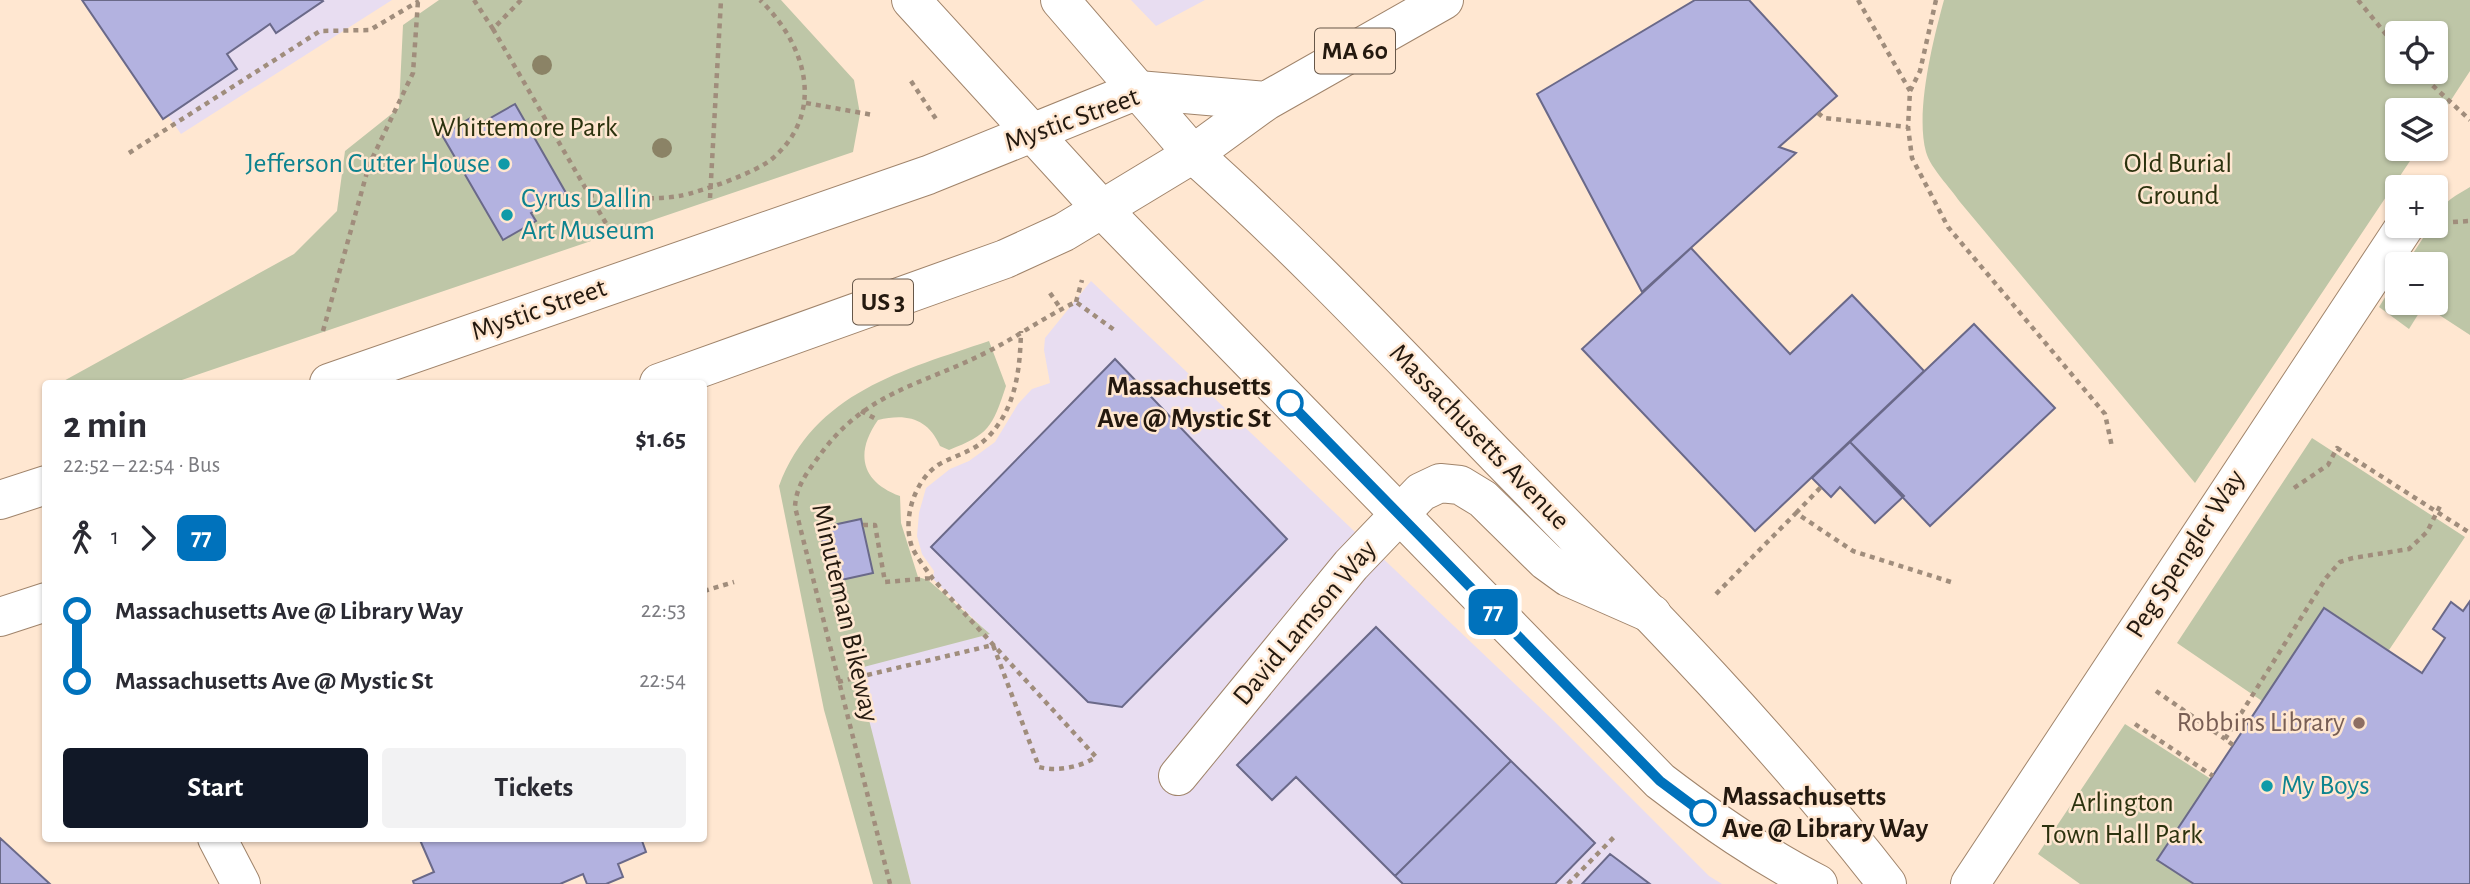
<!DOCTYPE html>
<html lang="en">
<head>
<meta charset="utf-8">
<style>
	:root { --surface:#fff; --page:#f2f2f3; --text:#2b2b33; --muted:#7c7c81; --accent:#111827 }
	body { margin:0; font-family:"Alegreya Sans",sans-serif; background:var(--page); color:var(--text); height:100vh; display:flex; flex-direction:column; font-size:26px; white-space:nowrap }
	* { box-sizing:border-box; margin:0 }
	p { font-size:23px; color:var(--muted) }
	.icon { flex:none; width:38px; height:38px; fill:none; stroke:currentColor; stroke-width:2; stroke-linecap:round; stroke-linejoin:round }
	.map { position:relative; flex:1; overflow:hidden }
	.side { position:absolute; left:42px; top:380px; width:665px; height:462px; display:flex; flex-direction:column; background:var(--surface); border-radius:7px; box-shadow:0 2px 5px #0004 }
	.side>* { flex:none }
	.badge { padding:0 14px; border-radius:10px; font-size:24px; line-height:46px }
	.tools { position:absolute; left:2385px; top:21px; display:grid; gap:14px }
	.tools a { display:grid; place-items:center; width:63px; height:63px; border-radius:7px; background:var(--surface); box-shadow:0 2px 5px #0004; font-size:35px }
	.map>.badge { position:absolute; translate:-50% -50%; box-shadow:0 0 0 4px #fff }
	.legs { display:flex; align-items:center; gap:10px; height:77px; padding:0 21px; font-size:23px }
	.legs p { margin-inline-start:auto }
	.head { display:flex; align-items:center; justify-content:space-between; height:119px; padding:0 21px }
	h1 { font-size:38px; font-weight:700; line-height:52px }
	.action { display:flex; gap:14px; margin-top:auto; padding:14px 21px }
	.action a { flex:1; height:80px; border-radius:7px; background:var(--accent); color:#fff; font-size:28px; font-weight:700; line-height:80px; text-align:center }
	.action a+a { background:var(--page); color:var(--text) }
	ul { padding:0 21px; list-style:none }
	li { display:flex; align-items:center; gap:24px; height:70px; font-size:26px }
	li i { display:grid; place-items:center; width:10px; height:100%; margin:0 9px; background:currentColor }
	li i::after { content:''; width:18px; height:18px; margin:-9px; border:5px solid; border-radius:50%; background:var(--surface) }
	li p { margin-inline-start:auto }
	li:first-child i { background:linear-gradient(#0000 50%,currentColor 0) }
	li:last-child i { background:linear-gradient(currentColor 50%,#0000 0) }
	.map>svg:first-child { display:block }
</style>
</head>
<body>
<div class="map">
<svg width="2470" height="884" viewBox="0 0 2470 884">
	<rect width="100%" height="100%" fill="#ffe7d1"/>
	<path fill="#e8ddf1" d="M168,0h224l-211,134 -67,-95z
		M1131,0h74l-49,26z
		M1091,281l463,440 155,155 13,8h-811l-56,-216 134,-34 -56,-55 1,-8 -12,-17 -5,-18 2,-23 7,-25 24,-19 19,-8 26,-19 23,-38 14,-15 18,-6 -6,-33 1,-12z"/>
	<path fill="#bec6a7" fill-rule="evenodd" d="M439,0h342l73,80 6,34 -7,38 -680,231h-113l234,-129 43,-43 8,-60 54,-43 4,-83z
		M1944,0h526v71l-34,52v-13h-38v39h20l-223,334 -235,-281c-10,-15 -29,-33 -34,-50 -11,-40 7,-112 18,-152zM2436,33v39h-38v-39z
		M2470,187v148l-46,-30 -15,24 -30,-22 18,-29 1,25h38v-39h-30l25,-38h5c0,-21 19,-30 34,-39z
		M989,341l17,45c-14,42 -17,48 -57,64l-9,-4c-12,-28 -34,-33 -62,-26 -24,34 -16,62 22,76l1,27 17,54 10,3 62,54 -134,35 55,215h-38l-49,-174 -45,-224c35,-94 125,-116 210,-145z
		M2312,438l153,99 -76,113 -65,-42 -62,93 -85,-58z
		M2125,724l86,55 -54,80 37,25h-114l-42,-30z"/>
	<path fill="#b3b2e0" stroke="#6a6989" stroke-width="2" d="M82,0h240l1,1 -47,32 -6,-9 -43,30 10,15 -74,50z
		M1695,0h54l88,96 -58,51 17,6 -154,139 -105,-198z
		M515,104l51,89 -35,20 5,8 -33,19 -61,-105 30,-18 6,8z
		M1691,248l99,106 62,-59 72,76 -169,160 -173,-182z
		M1974,324l81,84 -125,118 -80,-84z
		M1115,359l172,180 -165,168 -34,-5 -157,-155z
		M1850,442l54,54 -29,27 -35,-36 -9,10 -19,-19z
		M861,519l12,54 -41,9 -13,-54z
		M2470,601v283h-276l-37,-24 167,-252 98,65 23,-35 -12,-9 18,-27 12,9z
		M1376,627l135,134 -116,115 -99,-99 -24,23 -35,-35z
		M1511,761l84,82 -40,41h-152l-8,-8z
		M0,838l50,46h-50z
		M423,838h218l5,14 -28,12 5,13 -17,7h-19l-4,-10 -23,10h-146l-1,-3 21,-9 -14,-32z
		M1610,854l40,30h-68z"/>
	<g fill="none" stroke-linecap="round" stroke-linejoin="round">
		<defs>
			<path id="street" d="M1178,776l173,-211 70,-73 19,-9 20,2 23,14 63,62 22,16 84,37
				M217,838l24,46
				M1970,884l435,-658"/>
			<path id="primary" d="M1444,0l-178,101 -73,53c108,96 206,201 307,305 134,137 269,273 387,425
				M1138,90l128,11
				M1102,209l558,572c51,39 101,74 158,103"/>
			<path id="highway" d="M911,0l191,209
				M329,383l599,-208 210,-85
				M659,383l346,-124 59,-27 129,-78 -133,-154
				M0,500l46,-15
				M0,617l46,-15"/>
		</defs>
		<use href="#street" stroke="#a0846b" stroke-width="40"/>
		<use href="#primary" stroke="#a0846b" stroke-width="40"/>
		<use href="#highway" stroke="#a0846b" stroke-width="40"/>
		<path stroke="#a08d7c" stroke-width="4.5" stroke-dasharray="5 5" stroke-linecap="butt" d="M474,0l19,29
			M521,0l-28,29 118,203
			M1858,0l52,91
			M1936,0l-16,71 -10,20 -2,36 4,31 36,69 157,187 7,33
			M2358,0l40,49
			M2418,72l52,48
			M911,81l25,38
			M806,103l67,12
			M1818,113l6,5 84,9
			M129,153l191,-122 50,-1 49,-29
			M589,195c29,1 62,6 90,1 22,-4 79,-24 94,-38 54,-47 32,-115 -13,-158
			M710,198l11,-198
			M2453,222l17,-1
			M1050,293l11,16
			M1076,302l6,-22
			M323,331l46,-166 44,-92 5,-72
			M861,411l17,9
			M2294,488l34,-23 9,-17 133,85
			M1796,513l25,-26
			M863,525h12l10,57 47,-4
			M704,591l30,-9
			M1716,594l80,-81 57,38 101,32
			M838,682l155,-37 46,122c19,5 41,0 57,-10l-163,-178c-7,-10 -16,-21 -21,-32 -10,-27 2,-66 26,-82 17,-10 36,-13 51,-29 27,-29 31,-66 32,-105
			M2156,691l69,48
			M2135,724l78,52
			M2233,745l-8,-6 101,-161 14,-16 13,-4 56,-9 18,-17 13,-26
			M890,884l-95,-377c1,-20 11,-33 22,-48 48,-69 105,-73 174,-109 29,-15 55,-34 85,-48l41,30
			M1568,884l48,-49"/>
		<use href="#street" stroke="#fff" stroke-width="38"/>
		<use href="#primary" stroke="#fff" stroke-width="38"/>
		<use href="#highway" stroke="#fff" stroke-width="38"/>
	</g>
	<g fill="#8b8366">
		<circle cx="542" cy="65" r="10"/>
		<circle cx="662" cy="148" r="10"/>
	</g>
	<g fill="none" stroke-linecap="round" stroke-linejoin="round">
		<defs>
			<path id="line-1" d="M1290,403l370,378 43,32"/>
		</defs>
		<use href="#line-1" stroke="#fff" stroke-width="16"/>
		<use href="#line-1" stroke="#0072bc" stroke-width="10"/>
	</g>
	<g fill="#0f9aa8" stroke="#ffe7d1" stroke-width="2.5">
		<circle cx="504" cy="164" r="7"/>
		<circle cx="507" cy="215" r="7"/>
		<circle cx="2267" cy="786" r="7"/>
	</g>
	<g fill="#fff" stroke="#0072bc" stroke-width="3.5">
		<circle cx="1290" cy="403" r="12"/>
		<circle cx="1703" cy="813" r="12"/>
	</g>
	<circle fill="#8d6e63" stroke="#ffe7d1" stroke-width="2.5" cx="2359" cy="723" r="7"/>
	<g text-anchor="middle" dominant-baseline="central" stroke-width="5" stroke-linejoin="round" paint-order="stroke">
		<g fill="#ffe7d1" stroke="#665749" stroke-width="2">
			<rect x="1315" y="28.5" width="80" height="45" rx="5"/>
			<rect x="853" y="279.5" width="60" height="45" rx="5"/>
		</g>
		<g font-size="26" font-weight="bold" fill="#24190f">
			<text x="1355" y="51">MA 60</text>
			<text x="883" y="302">US 3</text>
		</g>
		<g font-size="28" fill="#24190f" stroke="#ffe7d1">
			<text transform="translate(1072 120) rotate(-20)">Mystic Street</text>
			<text transform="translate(539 310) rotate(-19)">Mystic Street</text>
			<text transform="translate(1479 437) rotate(46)">Massachusetts Avenue</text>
			<text transform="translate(2186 554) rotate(-57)">Peg Spengler Way</text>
			<text transform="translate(845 613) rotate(77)">Minuteman Bikeway</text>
			<text transform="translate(1305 623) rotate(-50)">David Lamson Way</text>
		</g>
		<g font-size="28" fill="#2c320e" stroke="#ffe7d1">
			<text x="524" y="128">Whittemore Park</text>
			<text x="2178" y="164">Old Burial<tspan x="2178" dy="32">Ground</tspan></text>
			<text x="2122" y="803">Arlington<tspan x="2122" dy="32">Town Hall Park</tspan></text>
		</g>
		<g font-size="28" fill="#0d838f" stroke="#ffe7d1" text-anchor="start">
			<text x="490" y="164" text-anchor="end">Jefferson Cutter House</text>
			<text x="521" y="199">Cyrus Dallin<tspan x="521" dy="32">Art Museum</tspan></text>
			<text x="2281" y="786">My Boys</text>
		</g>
		<g font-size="28" font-weight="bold" fill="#24190f" stroke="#ffe7d1" text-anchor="end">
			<text x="1271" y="387">Massachusetts<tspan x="1271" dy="32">Ave @ Mystic St</tspan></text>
			<text x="1722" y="797" text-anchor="start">Massachusetts<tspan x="1722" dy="32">Ave @ Library Way</tspan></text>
		</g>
		<g font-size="28" fill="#785e54" stroke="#ffe7d1" text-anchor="end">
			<text x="2345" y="723">Robbins Library</text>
		</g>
	</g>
</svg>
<div class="tools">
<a><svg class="icon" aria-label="locate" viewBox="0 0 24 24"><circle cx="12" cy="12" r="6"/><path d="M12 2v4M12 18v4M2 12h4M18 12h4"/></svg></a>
<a><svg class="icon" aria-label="layers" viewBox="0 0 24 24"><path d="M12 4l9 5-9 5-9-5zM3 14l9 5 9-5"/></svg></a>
<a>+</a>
<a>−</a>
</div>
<b class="badge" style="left:1493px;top:612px;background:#0072bc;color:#fff">77</b>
<section class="side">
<div class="head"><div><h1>2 min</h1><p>22:52 – 22:54 · Bus</p></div><b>$1.65</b></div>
<div class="legs"><svg class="icon" aria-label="walk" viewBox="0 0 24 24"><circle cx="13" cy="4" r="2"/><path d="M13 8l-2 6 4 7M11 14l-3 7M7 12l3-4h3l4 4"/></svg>1<svg class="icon" aria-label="forward" viewBox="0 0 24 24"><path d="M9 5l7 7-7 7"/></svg><b class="badge" style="background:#0072bc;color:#fff">77</b></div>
<ul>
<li><i style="color:#0072bc"></i><b>Massachusetts Ave @ Library Way</b><p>22:53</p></li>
<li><i style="color:#0072bc"></i><b>Massachusetts Ave @ Mystic St</b><p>22:54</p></li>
</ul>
<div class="action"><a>Start</a><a>Tickets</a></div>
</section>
</div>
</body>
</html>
